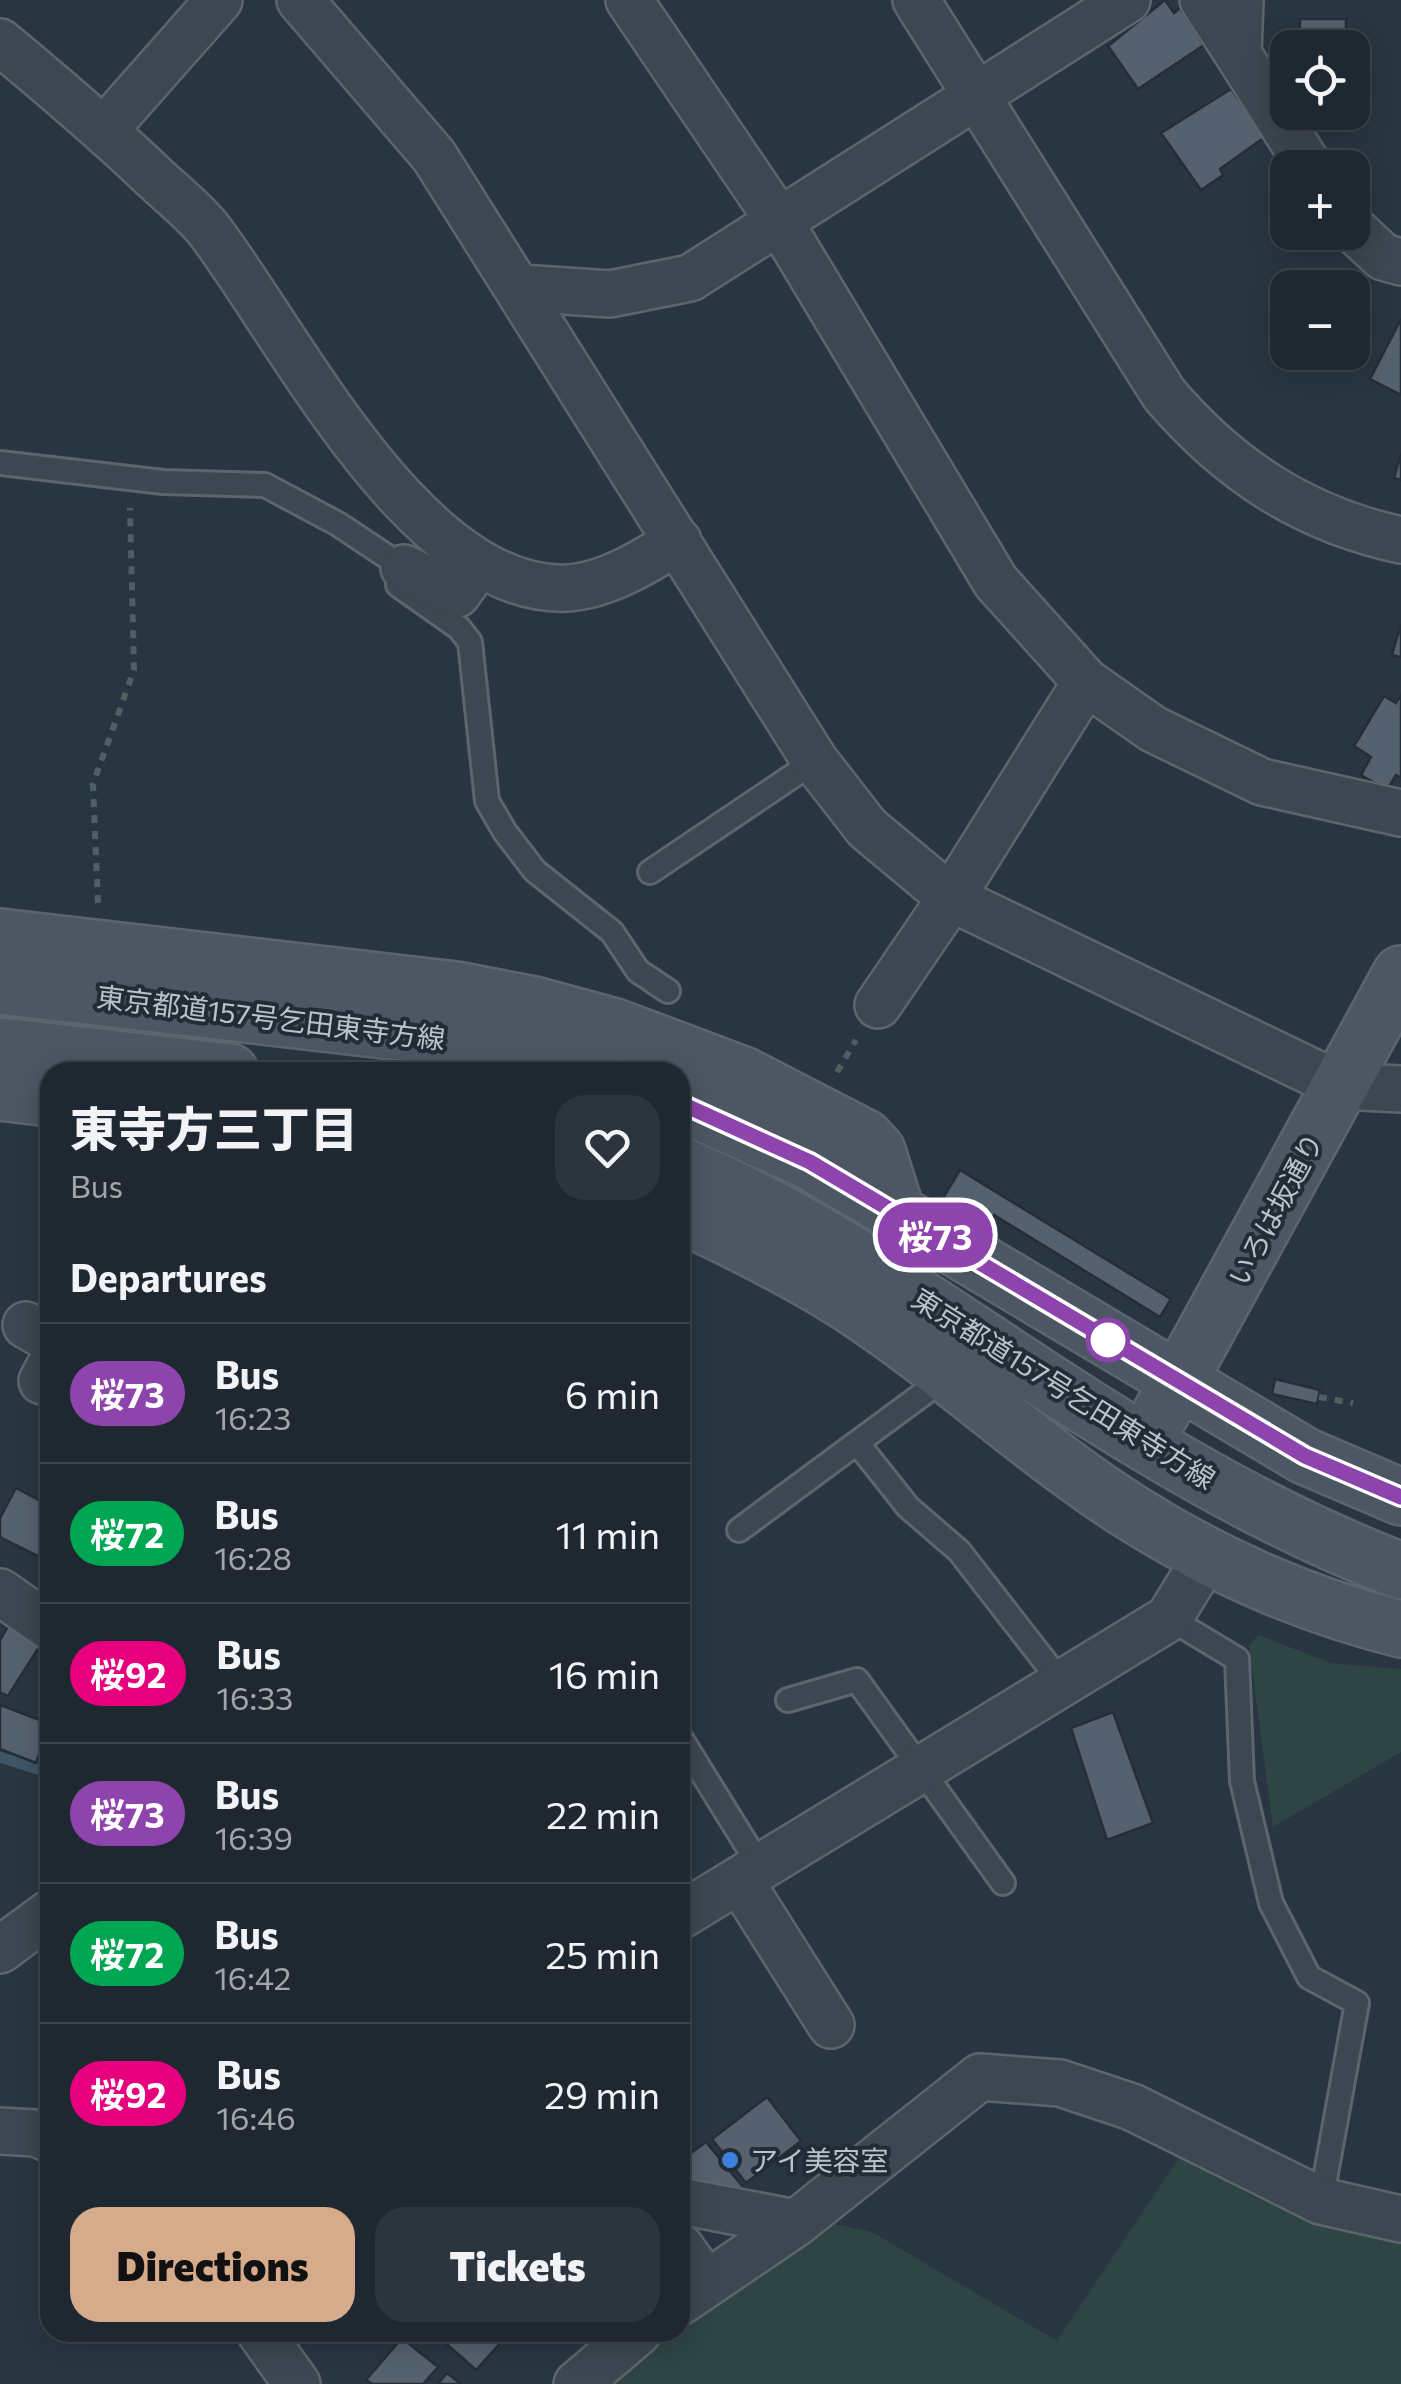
<!DOCTYPE html>
<html lang="en">
<head>
<meta charset="utf-8">
<style>
	:root { --surface:#1f2831; --page:#2c343d; --text:#f1f3f6; --muted:#a1a6ab; --line:#3c444d; --accent:#d6ab8b }
	body { margin:0; font-family:Commissioner,"Noto Sans JP",sans-serif; background:var(--page); color:var(--text); height:100vh; display:flex; flex-direction:column; font-size:38px; white-space:nowrap }
	* { box-sizing:border-box; margin:0 }
	p { font-size:32px; color:var(--muted) }
	.icon { flex:none; width:55px; height:55px; fill:none; stroke:currentColor; stroke-width:2; stroke-linecap:round; stroke-linejoin:round }
	.map { position:relative; flex:1; overflow:hidden }
	.panel { position:absolute; left:40px; top:1062px; width:650px; height:1280px; display:flex; flex-direction:column; background:var(--surface); border-radius:30px; box-shadow:0 5px 25px #0003,0 0 0 2px var(--line) }
	.panel>* { flex:none }
	.badge { padding:0 20px; border-radius:32px; font-size:35px; line-height:65px }
	.tools { position:absolute; left:1270px; top:30px; display:grid; gap:20px }
	.tools a { display:grid; place-items:center; width:100px; height:100px; border-radius:20px; background:var(--surface); box-shadow:0 5px 25px #0003,0 0 0 2px var(--line); font-size:50px }
	.map>.badge { position:absolute; translate:-50% -50%; box-shadow:0 0 0 5px #fff }
	h2 { padding:0 30px; font-size:38px; line-height:90px }
	.round { display:grid; place-items:center; flex:none; width:105px; height:105px; border-radius:30px; background:var(--page) }
	.head { display:flex; align-items:center; justify-content:space-between; height:170px; padding:0 30px }
	h1 { font-size:48px; font-weight:800; line-height:75px }
	.primary-button { display:flex; gap:20px; margin-top:auto; padding:20px 30px }
	.primary-button a { flex:1; height:115px; border-radius:30px; background:var(--accent); color:#111; font-size:40px; font-weight:800; line-height:115px; text-align:center }
	.primary-button a+a { background:var(--page); color:var(--text) }
	ul { padding:0; list-style:none }
	li { display:flex; align-items:center; gap:30px; height:140px; padding:0 30px; border-top:2px solid var(--line) }
	li div { flex:1 }
	li b { display:block; font-size:38px }
	li em { font-style:normal }
	li .badge { min-width:110px; font-weight:700; text-align:center }
	.map>svg:first-child { display:block }
</style>
</head>
<body>
<div class="map">
<svg width="1401" height="2384" viewBox="0 0 1401 2384">
	<rect width="100%" height="100%" fill="#293641"/>
	<path fill="#2e4544" d="M1258,1635l73,28 70,6v83l-128,75 -24,-181z
		M1180,2156l76,42 55,20 90,19v147h-796l67,-51 8,-1v-6l141,-105 51,11 185,109z"/>
	<g fill="none" stroke-linecap="round" stroke-linejoin="round">
		<path stroke="#405568" stroke-width="11" d="M0,1757l50,16"/>
	</g>
	<path fill="#55616e" stroke="#242e38" stroke-width="2.5" d="M1165,0l9,13 6,-5 24,37 -66,44 -30,-43z
		M1300,19h46v29h-47z
		M1231,89l34,48 -45,32 3,6 -22,15 -40,-57z
		M1401,319v76l-31,-16z
		M1401,453v27l-7,-2z
		M1401,624v33l-9,-2z
		M1401,695v83l-5,-3 -9,15 -26,-15 10,-18 -17,-11 30,-50 12,7z
		M960,1170l211,129 -11,18 -166,-102 -9,16 -45,-28z
		M1275,1379l45,11 -3,14 -45,-10z
		M16,1488l34,18v56l-50,-25v-19z
		M11,1621l32,20 -35,55 -8,-4v-52z
		M0,1705l50,19 -14,39 -36,-14z
		M1113,1712l40,111 -46,17 -36,-112z
		M767,2097l34,44 -55,42 -34,-44z
		M706,2142l37,45 -8,7 -55,-12v-21z
		M433,2332h61l10,7 -28,31z
		M402,2338l36,29 -15,17h-51l-6,-4z
		M447,2373l14,11h-23z"/>
	<g fill="none" stroke-linecap="round" stroke-linejoin="round">
		<defs>
			<path id="lane" d="M0,463l163,19 102,3 73,39 66,44 -6,17 61,43 11,14 17,159 18,31 30,39 77,61 26,39 30,20
				M650,872l165,-111
				M858,1444l50,63 51,44 102,131
				M739,1530l192,-142 13,-17
				M1169,1618l68,41 5,122 29,122 38,74 48,26 -36,198
				M788,1700l69,-20 146,203
				M680,1737l81,131"/>
			<path id="street" d="M300,0l134,156 381,605 52,67 84,70 390,188 60,3
				M629,0l150,221 217,361 90,100 67,47 109,53 139,31
				M916,0l248,394c65,76 139,125 237,146
				M1203,0l35,54
				M1240,0l-2,54 72,114
				M0,42c53,44 105,88 154,135 18,17 40,34 55,53 80,105 208,365 358,358 39,-2 79,-27 111,-47
				M105,129l114,-129
				M1352,228l31,29 18,5
				M521,288l89,6 80,-16 437,-278
				M404,568l53,26 21,-29
				M878,1005l73,-107 135,-216
				M26,1325l24,14
				M42,1381l8,-15
				M0,1592l50,35
				M740,1881l91,144
				M680,1916l489,-298 38,-62
				M0,1950l50,-37
				M0,2131l35,2 15,6
				M680,2201l116,22
				M680,2247l26,36
				M680,2302l116,-79 184,-146 80,6 72,24 189,94 80,18
				M260,2332l37,52
				M577,2384l61,-52"/>
			<path id="secondary" d="M0,937l456,53 78,15 81,22 128,48 122,63 12,13 19,60
				M0,986l453,52 145,34
				M0,1046l230,26
				M0,1092l50,6
				M680,1103l131,59 494,294 96,41
				M680,1165c146,61 272,157 405,241 101,64 204,122 316,165
				M680,1214c58,27 114,55 168,89 77,50 146,111 219,165 102,76 211,130 334,161
				M1161,1413l240,-439"/>
		</defs>
		<use href="#lane" stroke="#5b656e" stroke-width="28"/>
		<use href="#street" stroke="#5b656e" stroke-width="50"/>
		<use href="#secondary" stroke="#5b656e" stroke-width="60"/>
		<path stroke="#4d6162" stroke-width="6" stroke-dasharray="8 8" stroke-linecap="butt" d="M98,903l-5,-119 41,-114 -4,-162
			M837,1072l19,-32
			M1319,1397l34,6"/>
		<use href="#lane" stroke="#3d4751" stroke-width="22"/>
		<use href="#street" stroke="#3d4751" stroke-width="45"/>
		<use href="#secondary" stroke="#4c5763" stroke-width="55"/>
	</g>
	<g fill="none" stroke-linecap="round" stroke-linejoin="round">
		<defs>
			<path id="line" d="M680,1103l130,59 495,294 96,41"/>
		</defs>
		<use href="#line" stroke="#fff" stroke-width="22"/>
		<use href="#line" stroke="#8e44ad" stroke-width="15"/>
	</g>
	<circle fill="#fff" stroke="#8e44ad" stroke-width="5" cx="1108" cy="1340" r="20"/>
	<circle fill="#3f7fe0" stroke="#222c36" stroke-width="4" cx="730" cy="2160" r="10"/>
	<g text-anchor="middle" dominant-baseline="central" stroke-width="8" stroke-linejoin="round" paint-order="stroke">
		<g font-size="28" fill="#bac2cb" stroke="#222c36">
			<text transform="translate(271 1017) rotate(7)">東京都道157号乞田東寺方線</text>
			<text transform="translate(1275 1209) rotate(-62)">いろは坂通り</text>
			<text transform="translate(1064 1388) rotate(32)">東京都道157号乞田東寺方線</text>
		</g>
		<g font-size="28" fill="#bac2cb" stroke="#222c36" text-anchor="start">
			<text x="750" y="2160">アイ美容室</text>
		</g>
	</g>
</svg>
<div class="tools">
<a><svg class="icon" aria-label="locate" viewBox="0 0 24 24"><circle cx="12" cy="12" r="6"/><path d="M12 2v4M12 18v4M2 12h4M18 12h4"/></svg></a>
<a>+</a>
<a>−</a>
</div>
<b class="badge" style="left:935px;top:1235px;background:#8e44ad;color:#fff">桜73</b>
<section class="panel">
<div class="head"><div><h1>東寺方三丁目</h1><p>Bus</p></div><a class="round"><svg class="icon" aria-label="heart" viewBox="0 0 24 24"><path d="M12 20l-8-8c-3-5 5-10 8-4 3-6 11-1 8 4z"/></svg></a></div>
<h2>Departures</h2>
<ul>
<li><span class="badge" style="background:#8e44ad;color:#fff">桜73</span><div><b>Bus</b><p>16:23</p></div><em>6 min</em></li>
<li><span class="badge" style="background:#00a651;color:#fff">桜72</span><div><b>Bus</b><p>16:28</p></div><em>11 min</em></li>
<li><span class="badge" style="background:#e6007e;color:#fff">桜92</span><div><b>Bus</b><p>16:33</p></div><em>16 min</em></li>
<li><span class="badge" style="background:#8e44ad;color:#fff">桜73</span><div><b>Bus</b><p>16:39</p></div><em>22 min</em></li>
<li><span class="badge" style="background:#00a651;color:#fff">桜72</span><div><b>Bus</b><p>16:42</p></div><em>25 min</em></li>
<li><span class="badge" style="background:#e6007e;color:#fff">桜92</span><div><b>Bus</b><p>16:46</p></div><em>29 min</em></li>
</ul>
<div class="primary-button"><a>Directions</a><a>Tickets</a></div>
</section>
</div>
</body>
</html>
